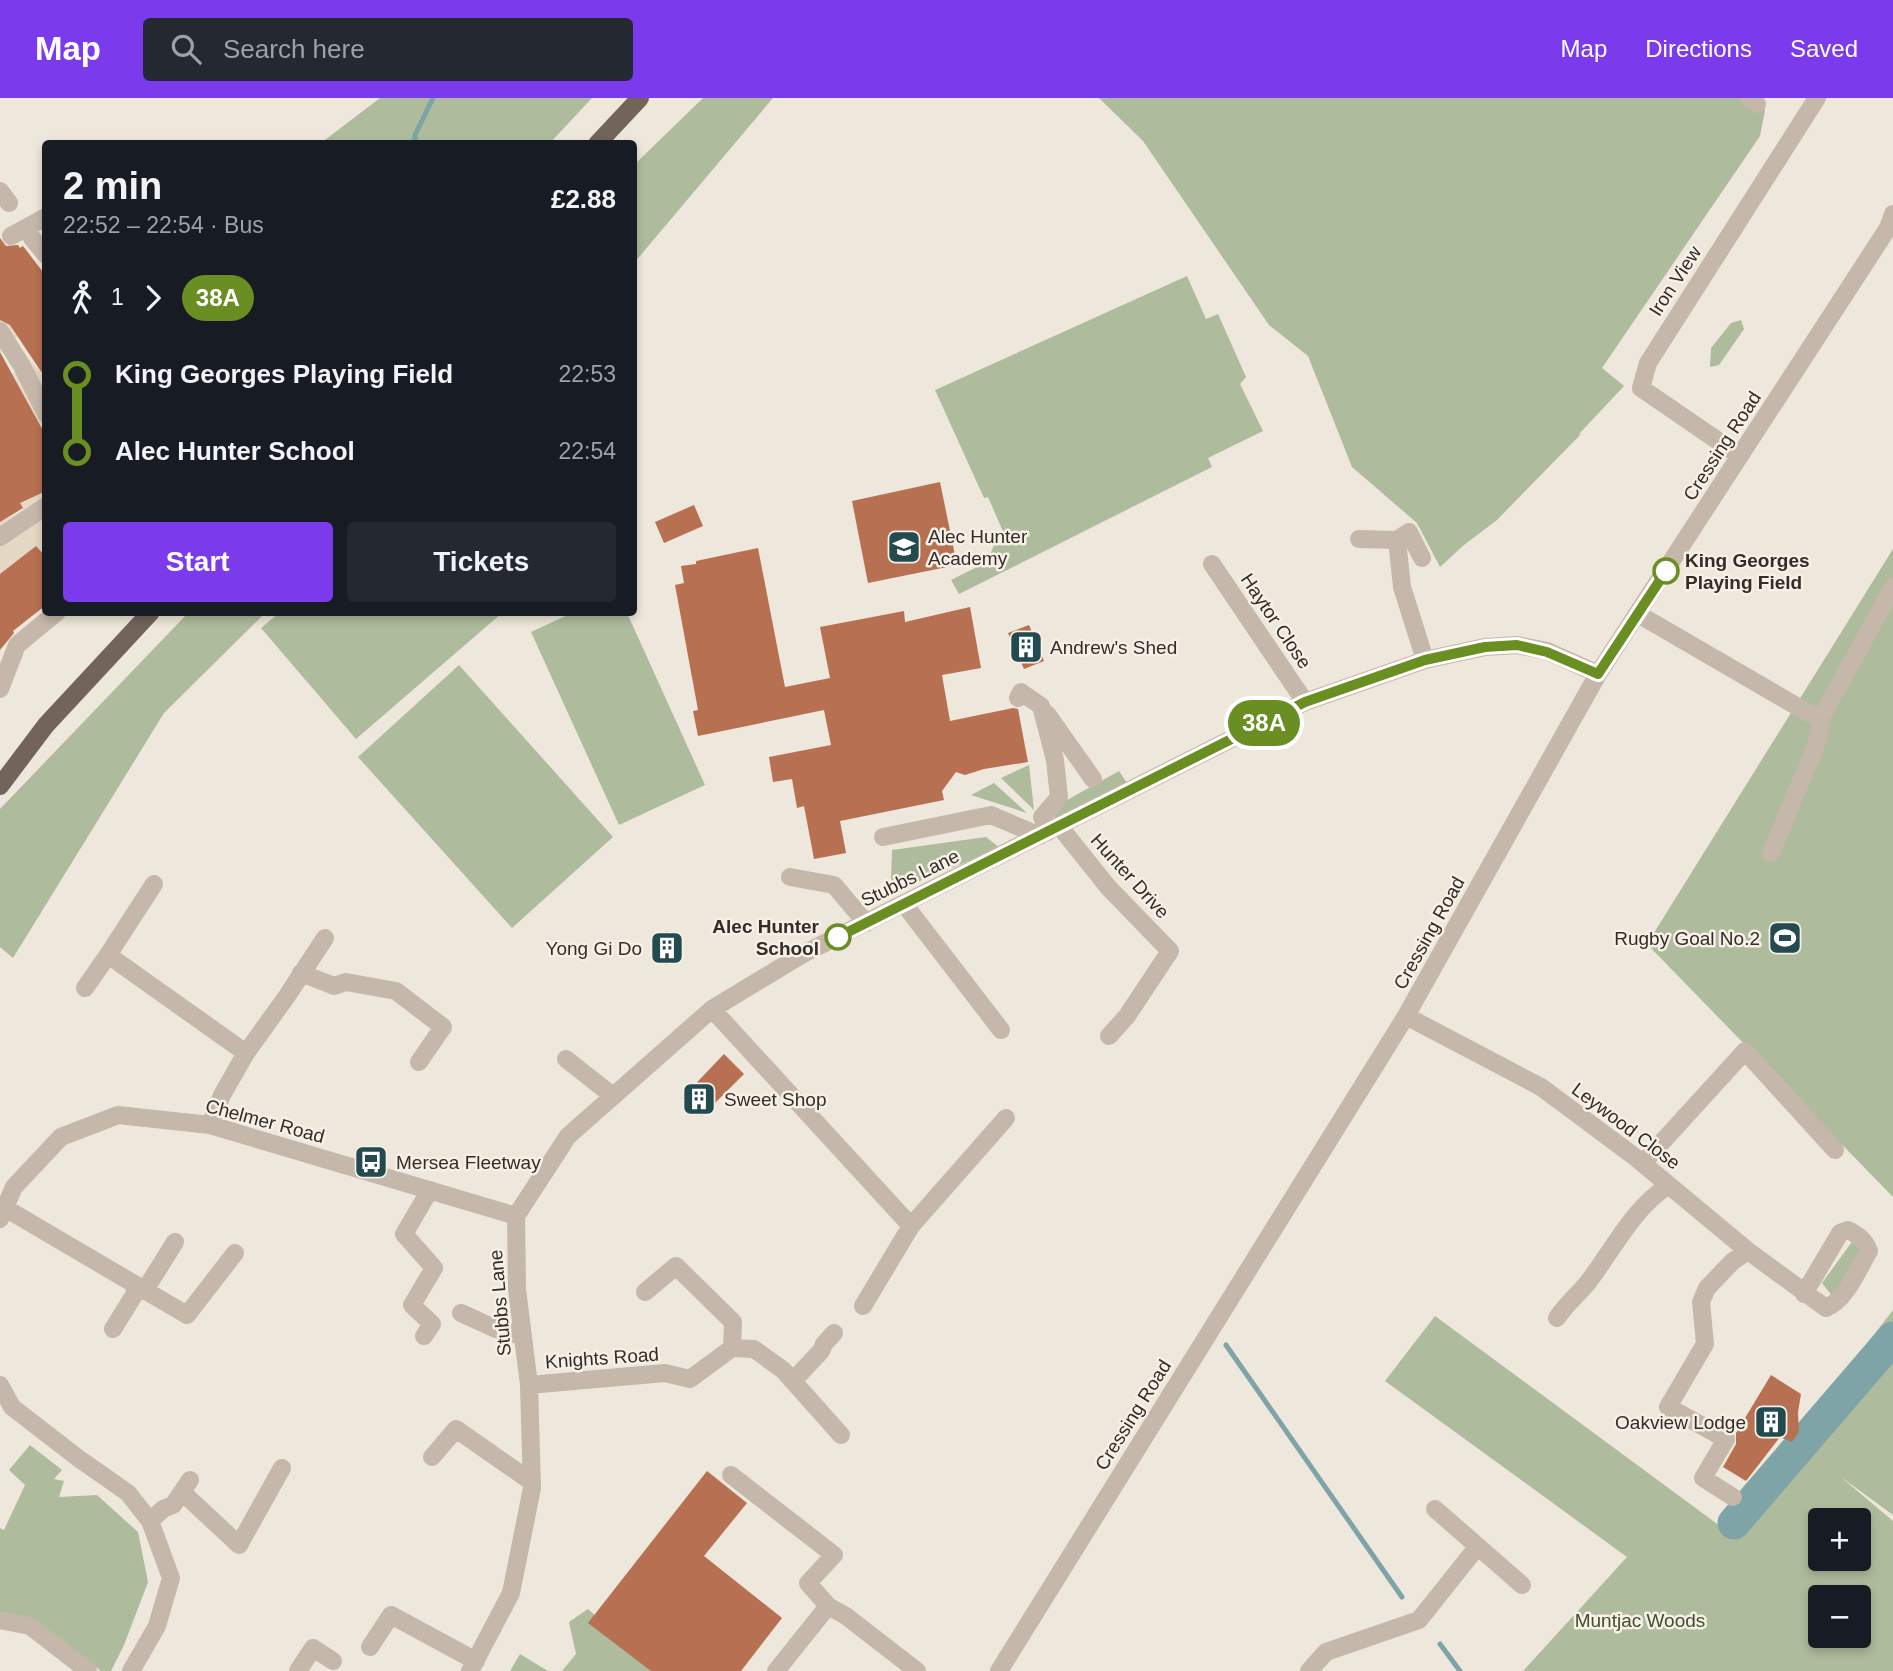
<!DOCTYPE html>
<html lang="en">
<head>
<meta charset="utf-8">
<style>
	:root { --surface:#171b24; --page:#242831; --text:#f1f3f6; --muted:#9ea1a6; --accent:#7c3aed }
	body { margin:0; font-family:Helvetica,sans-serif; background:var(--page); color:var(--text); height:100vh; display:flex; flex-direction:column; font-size:26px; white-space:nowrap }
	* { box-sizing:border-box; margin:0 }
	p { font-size:23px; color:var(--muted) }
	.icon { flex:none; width:38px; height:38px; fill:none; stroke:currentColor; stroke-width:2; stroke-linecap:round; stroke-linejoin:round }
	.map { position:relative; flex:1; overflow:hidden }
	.drawer { position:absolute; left:42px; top:42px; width:595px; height:476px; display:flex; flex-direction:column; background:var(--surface); border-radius:7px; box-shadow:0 4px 10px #0003 }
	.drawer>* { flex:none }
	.badge { padding:0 14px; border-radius:23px; font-size:24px; line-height:46px }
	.fabs { position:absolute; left:1808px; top:1410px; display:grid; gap:14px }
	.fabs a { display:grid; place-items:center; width:63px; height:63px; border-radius:7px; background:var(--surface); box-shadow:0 4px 10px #0003; font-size:35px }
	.map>.badge { position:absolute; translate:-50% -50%; box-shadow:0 0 0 4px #fff }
	.legs { display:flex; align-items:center; gap:10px; height:77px; padding:0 21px; font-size:23px }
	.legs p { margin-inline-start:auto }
	.headline { display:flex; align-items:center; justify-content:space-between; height:119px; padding:0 21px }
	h1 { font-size:38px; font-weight:800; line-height:52px }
	.cta { display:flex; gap:14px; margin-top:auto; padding:14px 21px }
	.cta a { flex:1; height:80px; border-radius:7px; background:var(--accent); color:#fff; font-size:28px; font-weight:800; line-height:80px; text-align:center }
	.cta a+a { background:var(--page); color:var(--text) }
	ul { padding:0 21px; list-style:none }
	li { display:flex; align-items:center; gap:24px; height:77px; font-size:26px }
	li i { display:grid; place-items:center; width:10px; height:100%; margin:0 9px; background:currentColor }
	li i::after { content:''; width:18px; height:18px; margin:-9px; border:5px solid; border-radius:50%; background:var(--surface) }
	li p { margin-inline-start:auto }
	li:first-child i { background:linear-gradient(#0000 50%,currentColor 0) }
	li:last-child i { background:linear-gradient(currentColor 50%,#0000 0) }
	header { display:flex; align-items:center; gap:42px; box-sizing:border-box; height:98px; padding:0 35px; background:var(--accent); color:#fff }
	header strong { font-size:33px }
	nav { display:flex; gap:38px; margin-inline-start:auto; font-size:24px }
	.search { width:490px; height:63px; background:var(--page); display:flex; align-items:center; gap:18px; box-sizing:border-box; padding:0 24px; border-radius:7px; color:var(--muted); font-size:26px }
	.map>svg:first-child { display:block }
</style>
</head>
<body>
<header>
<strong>Map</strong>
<div class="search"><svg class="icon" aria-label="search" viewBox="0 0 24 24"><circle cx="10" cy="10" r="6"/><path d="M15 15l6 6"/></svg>Search here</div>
<nav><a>Map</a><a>Directions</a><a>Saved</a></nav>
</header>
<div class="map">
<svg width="1893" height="1573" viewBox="0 0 1893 1573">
	<rect width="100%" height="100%" fill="#eee7db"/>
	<path fill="#afbb9d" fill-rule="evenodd" d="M380,0h212l-42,45h-229z
		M703,0h70l-139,165v-98z
		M1099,0h652l14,12 -5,26 -158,232 22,18 -45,48h2l-84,86 -33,25 -24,22 -23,-44 -65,-56 -44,-111 -39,-31 -126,-184z
		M1187,178l19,43 12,-5 28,63 -6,7 23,47 -55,27 4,9 -253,127 -8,-14 36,-18 9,-22 9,-4 -17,-39 -4,1 -49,-108z
		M1741,222l3,9 -25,36 -9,2 1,-19 20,-25z
		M1893,451v648l-246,-253z
		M574,514l53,1 78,172 -86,40 -88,-193z
		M188,515h77l-101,100 -151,245 -13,-11v-138z
		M279,515v-1l223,1 -146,126 -95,-111z
		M459,567l154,172 -101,91 -154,-171z
		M1029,667l5,45 -33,-32z
		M1119,673l10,15 -73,34 -5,-11z
		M994,685l33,30 -56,-18z
		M986,739l14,11 -100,41 -9,-10 1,-29z
		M1854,1141l8,9 -29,49 -11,-14z
		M1893,1212v205l-52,-38 52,44v150h-370l104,-114 -242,-176 50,-65 289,213zM1820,1423h38v38h-38zM1820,1500h38v38h-38z
		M30,1347l32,25 -8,9 10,2 -5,16 38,-2 41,37 10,50 -24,63 -13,26h-10l-25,-19 -76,-39v-85l4,2 21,-45 -16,-15z
		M588,1511l70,62h-96l14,-17 -7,-32z
		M520,1556l28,17h-38z"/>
	<path fill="#e5d8c4" d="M0,211l19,25 -5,6 31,39v60l-32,-66 3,-2 -10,-22 -6,3z
		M45,393v62l-2,1 -7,-7 -36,27v-52l23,-12 -4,-9z"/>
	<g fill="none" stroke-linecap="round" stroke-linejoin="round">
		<path stroke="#7ea4a8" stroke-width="5" d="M415,46v-9l18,-37
			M1226,1247l176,252
			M1440,1546l20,27"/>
		<path stroke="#7ea4a8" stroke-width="33" d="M1734,1425l159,-185"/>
	</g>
	<path fill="#b77051" d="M0,140l6,8 12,-1 2,3 3,-2 23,30v103l-36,-54 -10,-5z
		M0,254l46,84v55l-26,12 3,5 -23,14z
		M940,384l17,83 -89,18 -16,-82z
		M694,407l9,21 -39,17 -9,-21z
		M36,448l10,11v48l-33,26 1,2 -14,17v-76z
		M758,450l27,139 45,-9 -10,-51 84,-16 1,11 65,-15 11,61 -39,7 8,46 63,-13 5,1 10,53 -44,7 -19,6 -9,-3 -14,19 2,9 -104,21 6,32 -32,6 -10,-53 -7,2 -5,-29 -19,3 -4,-25 62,-12 -7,-35 -126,26 -5,-25 5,-1 -23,-125 9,-2 -3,-17 15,-2v-3z
		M1029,527l15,36 -20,8 -16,-36z
		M667,833l15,25 -16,9 -15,-24z
		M724,956l20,20 -42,42 -20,-18z
		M1771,1277l30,19 -3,18 1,20 -7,10 -12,-5 -34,44 -23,-14 13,-23v-11z
		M707,1373l40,32 -43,53 78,62 -41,53h-90l-63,-48z"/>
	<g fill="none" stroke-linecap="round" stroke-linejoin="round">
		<path stroke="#c5b7a9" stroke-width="18" d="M1749,0l8,6
			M0,93l9,12
			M11,138l35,-19
			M32,140l14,17
			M0,233l22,35 24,48
			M1740,358l-99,-68 7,-25 169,-265
			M0,439l46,-31
			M1359,441l38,1
			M1422,460l-13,-26 -12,8 5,47 23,73
			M1212,466l93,138
			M1638,516l179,104 4,7 -6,23 -44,105
			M0,591l17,-44 40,-33
			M1018,600l3,-6 20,14 14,54 4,37 -17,20 6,15
			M1047,616l46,65
			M1817,620l8,-7 68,-124
			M1060,729l48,60 62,64 -43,65 -18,20
			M883,739l108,-22 49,21
			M790,779l44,8 32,38
			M904,806l97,126
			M108,857l46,-71
			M301,875l33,13 12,-4 50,9 47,36 -24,35
			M85,890l23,-33 138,98
			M712,911l199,217
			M1406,918l135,71 94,70 113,94 78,57c21,-9 32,-39 43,-57 -4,-11 -11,-16 -21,-21l-8,3 -36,61
			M566,961l47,37
			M210,1027l12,-30 24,-42 41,-57 38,-58
			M1643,1065l102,-112 90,99
			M5,1110l182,107 48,-62
			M0,1121l14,-32 47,-50 57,-22 92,10 306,91
			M145,1192l30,-48
			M645,1194l31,-26 57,56 -1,26
			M863,1208l48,-80 95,-108
			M461,1215l35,16 27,7
			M1557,1220c9,-14 22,-24 32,-37 25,-33 44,-73 80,-96
			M113,1231l26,-42
			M424,1238l8,-12 -20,-19 22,-37 -30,-34 26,-44
			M793,1283l28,-30 3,-7 10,-11
			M0,1287l12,22 66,51 50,35 22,28 21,57 -14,48 -26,45
			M529,1287l136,-12 25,6 42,-31 22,1 29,21 58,65
			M432,1359l24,-28 76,53
			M731,1377l103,80 -26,28 20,23
			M182,1394l57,53 43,-77
			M1733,1399l-30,-19 23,-39 -58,-32 37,-63 -4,-42 6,-14 26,-27 15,-10
			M1435,1411l87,76
			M150,1423l13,-12 10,-4 17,-25
			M0,1522l30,6 58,45
			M370,1549l21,-32 85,46
			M298,1573l15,-23 20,13
			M470,1573l41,-78 21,-105 -3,-103 -12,-96 -1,-73 52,-80 144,-127 91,-55 502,-252 120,-42 60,-13 32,-2 30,6 51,23
			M776,1573l52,-65 18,10 71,55
			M999,1573l407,-655 192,-342 290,-446 5,-14
			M1309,1573l17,-19 93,-32 59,-74"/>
		<path stroke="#73645b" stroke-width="18" d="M597,46l43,-46
			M0,688l46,-61 105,-113"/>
	</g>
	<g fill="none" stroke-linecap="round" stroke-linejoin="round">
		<defs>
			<path id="line-1" d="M838,839l467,-235 120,-42 60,-13 32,-2 30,7 51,22 68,-103"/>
		</defs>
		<use href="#line-1" stroke="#fff" stroke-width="16"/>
		<use href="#line-1" stroke="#6b8e23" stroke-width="10"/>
	</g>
	<defs>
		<symbol id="school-square" viewBox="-11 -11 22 22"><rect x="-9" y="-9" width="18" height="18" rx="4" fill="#224a4f" stroke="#f7f0e7"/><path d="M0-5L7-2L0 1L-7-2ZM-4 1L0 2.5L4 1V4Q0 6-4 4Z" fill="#fff"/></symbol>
		<symbol id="building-square" viewBox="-11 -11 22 22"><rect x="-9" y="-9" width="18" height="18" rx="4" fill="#224a4f" stroke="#f7f0e7"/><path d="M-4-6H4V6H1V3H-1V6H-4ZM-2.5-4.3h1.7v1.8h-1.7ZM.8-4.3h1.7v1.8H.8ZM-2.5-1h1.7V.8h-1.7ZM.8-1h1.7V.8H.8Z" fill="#fff"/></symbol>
		<symbol id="stadium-square" viewBox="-11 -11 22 22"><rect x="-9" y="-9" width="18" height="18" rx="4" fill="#224a4f" stroke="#f7f0e7"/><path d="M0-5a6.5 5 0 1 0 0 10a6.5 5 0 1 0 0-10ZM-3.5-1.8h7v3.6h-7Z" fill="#fff"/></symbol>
		<symbol id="bus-square" viewBox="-11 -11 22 22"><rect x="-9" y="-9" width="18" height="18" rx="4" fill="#224a4f" stroke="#f7f0e7"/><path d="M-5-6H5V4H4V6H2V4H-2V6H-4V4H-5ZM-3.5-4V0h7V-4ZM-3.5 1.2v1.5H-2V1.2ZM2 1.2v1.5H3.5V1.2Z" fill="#fff"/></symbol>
	</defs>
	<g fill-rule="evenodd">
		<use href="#school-square" x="885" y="430" width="38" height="38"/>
		<use href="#building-square" x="1007" y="530" width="38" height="38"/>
		<use href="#stadium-square" x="1766" y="821" width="38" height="38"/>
		<use href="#building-square" x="648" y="831" width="38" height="38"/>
		<use href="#building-square" x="680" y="982" width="38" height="38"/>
		<use href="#bus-square" x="352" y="1045" width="38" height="38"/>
		<use href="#building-square" x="1752" y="1305" width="38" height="38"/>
	</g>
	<g fill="#fff" stroke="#6b8e23" stroke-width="3.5">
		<circle cx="1666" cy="473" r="12"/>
		<circle cx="838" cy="839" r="12"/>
	</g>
	<g text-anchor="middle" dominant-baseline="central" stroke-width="5" stroke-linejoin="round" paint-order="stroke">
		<g font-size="19" fill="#332c28" stroke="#f7f0e7">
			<text transform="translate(1675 183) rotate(-57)">Iron View</text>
			<text transform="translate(1722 348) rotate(-57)">Cressing Road</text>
			<text transform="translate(1276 523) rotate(56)">Haytor Close</text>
			<text transform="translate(1130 778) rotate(48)">Hunter Drive</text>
			<text transform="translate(910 780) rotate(-26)">Stubbs Lane</text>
			<text transform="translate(1429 835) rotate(-61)">Cressing Road</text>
			<text transform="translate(265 1023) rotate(15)">Chelmer Road</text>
			<text transform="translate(1626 1028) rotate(37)">Leywood Close</text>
			<text transform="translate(500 1205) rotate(-95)">Stubbs Lane</text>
			<text transform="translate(602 1260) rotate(-4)">Knights Road</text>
			<text transform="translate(1133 1317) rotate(-58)">Cressing Road</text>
		</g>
		<g font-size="19" fill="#332c28" stroke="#f7f0e7" text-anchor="start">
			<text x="928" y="438">Alec Hunter<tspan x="928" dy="22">Academy</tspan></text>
			<text x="1050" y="549">Andrew's Shed</text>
			<text x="1760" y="840" text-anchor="end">Rugby Goal No.2</text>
			<text x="642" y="850" text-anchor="end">Yong Gi Do</text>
			<text x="724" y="1001">Sweet Shop</text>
			<text x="396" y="1064">Mersea Fleetway</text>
			<text x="1746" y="1324" text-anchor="end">Oakview Lodge</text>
		</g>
		<g font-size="19" font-weight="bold" fill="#332c28" stroke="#f7f0e7" text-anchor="start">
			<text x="1685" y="462">King Georges<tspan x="1685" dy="22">Playing Field</tspan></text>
			<text x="819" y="828" text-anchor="end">Alec Hunter<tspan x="819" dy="22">School</tspan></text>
		</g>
		<g font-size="19" fill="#414e2f" stroke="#f7f0e7">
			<text x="1640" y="1522">Muntjac Woods</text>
		</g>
	</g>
</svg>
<div class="fabs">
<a>+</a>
<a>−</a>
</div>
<b class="badge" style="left:1264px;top:625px;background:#6b8e23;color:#fff">38A</b>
<section class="drawer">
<div class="headline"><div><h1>2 min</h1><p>22:52 – 22:54 · Bus</p></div><b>£2.88</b></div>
<div class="legs"><svg class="icon" aria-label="walk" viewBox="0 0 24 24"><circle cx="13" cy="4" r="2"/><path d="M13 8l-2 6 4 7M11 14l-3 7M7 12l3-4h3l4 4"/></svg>1<svg class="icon" aria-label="forward" viewBox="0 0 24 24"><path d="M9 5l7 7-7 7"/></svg><b class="badge" style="background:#6b8e23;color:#fff">38A</b></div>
<ul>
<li><i style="color:#6b8e23"></i><b>King Georges Playing Field</b><p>22:53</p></li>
<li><i style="color:#6b8e23"></i><b>Alec Hunter School</b><p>22:54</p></li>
</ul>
<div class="cta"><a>Start</a><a>Tickets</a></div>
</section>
</div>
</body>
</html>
